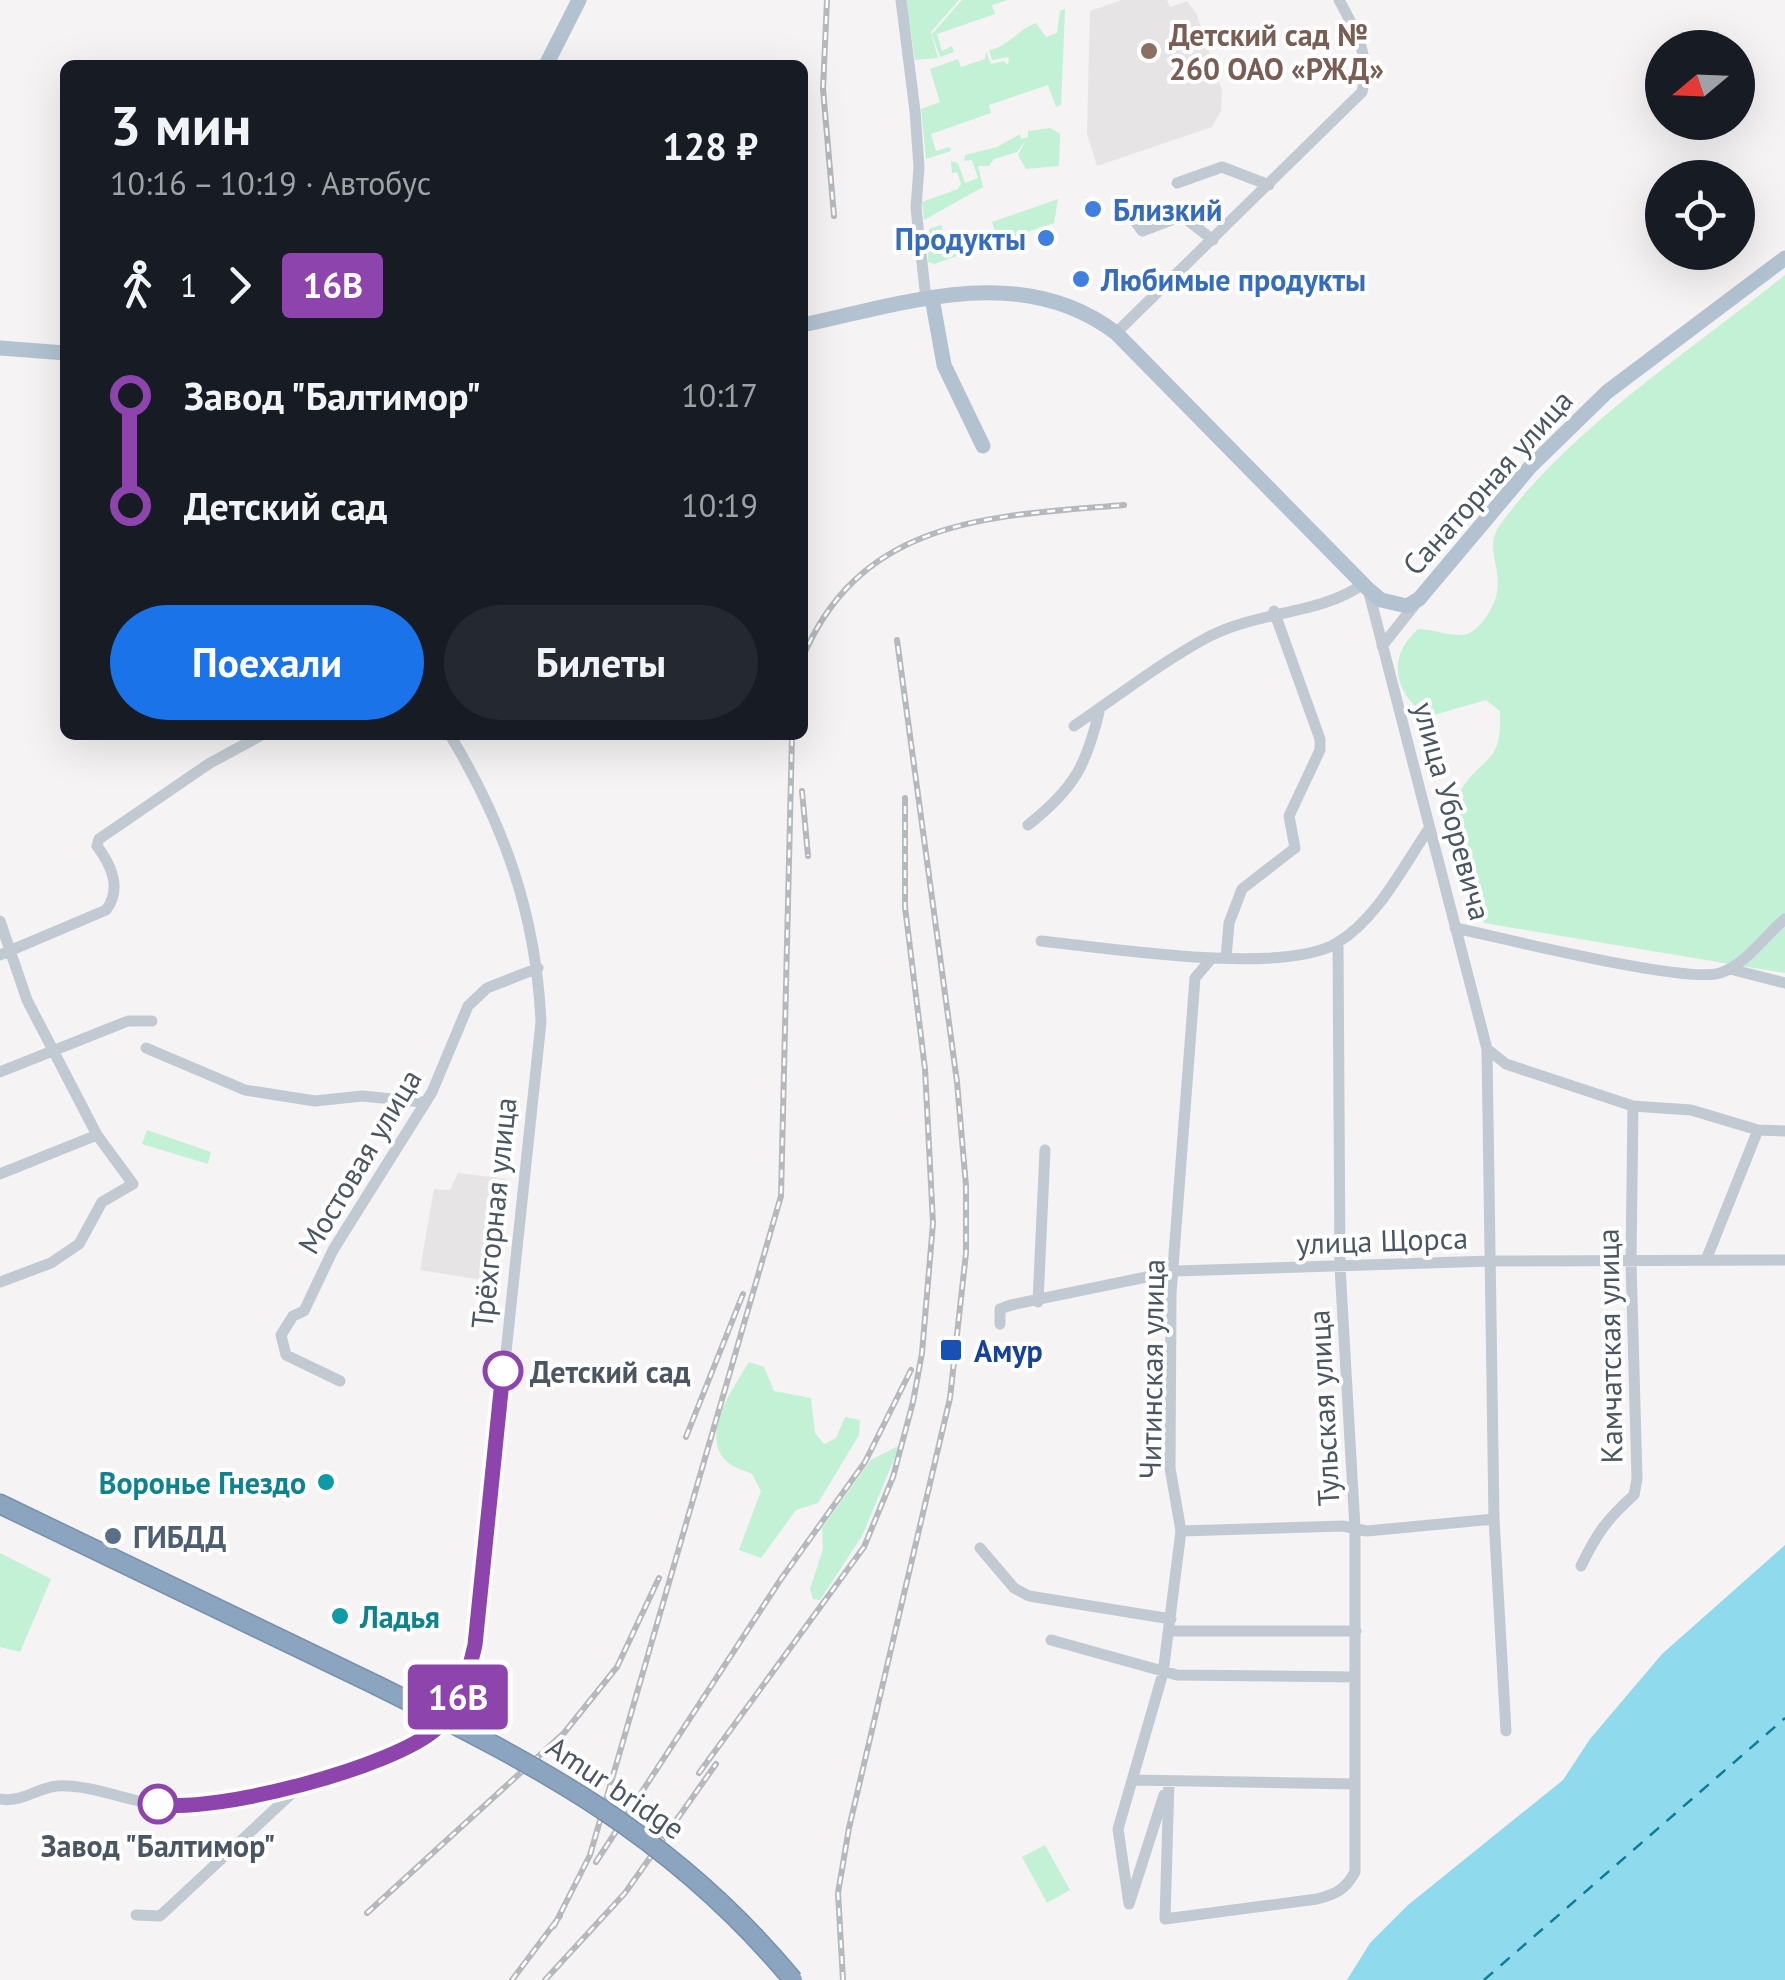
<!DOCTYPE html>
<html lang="ru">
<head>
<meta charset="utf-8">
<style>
	:root { --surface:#171b24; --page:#242831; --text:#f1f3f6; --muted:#9ea1a6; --accent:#1a73e8 }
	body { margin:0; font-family:"PT Sans",sans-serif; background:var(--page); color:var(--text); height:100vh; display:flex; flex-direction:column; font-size:38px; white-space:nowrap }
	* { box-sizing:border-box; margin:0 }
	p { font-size:32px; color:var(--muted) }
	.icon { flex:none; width:55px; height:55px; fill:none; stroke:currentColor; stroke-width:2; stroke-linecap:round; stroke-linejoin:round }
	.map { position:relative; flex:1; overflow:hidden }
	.sheet { position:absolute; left:60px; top:60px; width:748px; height:680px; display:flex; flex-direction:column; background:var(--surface); border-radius:15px; box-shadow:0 10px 40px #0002 }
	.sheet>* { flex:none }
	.badge { padding:0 20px; border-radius:8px; font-size:35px; line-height:65px }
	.needle { width:65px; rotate:251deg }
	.buttons { position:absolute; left:1645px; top:30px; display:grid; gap:20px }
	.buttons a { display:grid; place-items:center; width:110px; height:110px; border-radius:50%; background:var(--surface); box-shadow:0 10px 40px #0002; font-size:50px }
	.map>.badge { position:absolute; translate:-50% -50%; box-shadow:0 0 0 5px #fff }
	.legs { display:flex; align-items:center; gap:15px; height:110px; padding:0 50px; font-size:32px }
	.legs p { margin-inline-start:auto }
	.summary { display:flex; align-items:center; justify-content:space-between; height:170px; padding:0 50px }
	h1 { font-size:55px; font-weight:700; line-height:75px }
	.action { display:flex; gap:20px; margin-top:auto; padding:20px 50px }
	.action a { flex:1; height:115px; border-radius:60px; background:var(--accent); color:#fff; font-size:40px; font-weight:700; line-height:115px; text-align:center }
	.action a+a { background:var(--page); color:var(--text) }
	ul { padding:0 50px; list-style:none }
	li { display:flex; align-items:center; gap:35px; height:110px; font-size:38px }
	li i { display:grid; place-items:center; width:15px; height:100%; margin:0 12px; background:currentColor }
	li i::after { content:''; width:25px; height:25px; margin:-12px; border:8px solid; border-radius:50%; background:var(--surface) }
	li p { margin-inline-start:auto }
	li:first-child i { background:linear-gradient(#0000 50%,currentColor 0) }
	li:last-child i { background:linear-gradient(currentColor 50%,#0000 0) }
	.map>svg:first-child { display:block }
</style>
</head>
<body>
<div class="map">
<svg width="1785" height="1980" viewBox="0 0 1785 1980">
	<rect width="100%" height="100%" fill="#f5f3f3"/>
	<path fill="#e6e4e5" d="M1122,0h45l3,7 17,-6 9,12 26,77 -1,21 -9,16 -115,39 -10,-33 3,-122z
		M458,1173l49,6 -13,103 -74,-12 14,-81 16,1z"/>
	<path fill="#c3f1d5" d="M906,0h53l-28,32 7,26 -23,2z
		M962,0h46l-16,5 3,9 -58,20 5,17 10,-5 2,6 -14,5 -8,-23z
		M1065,9l-4,96 -5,2 -8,-22 -59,20 2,8 -60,21 5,17 14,-4 1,4 -25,8 -5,-50 19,-7 -10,-33 28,-10 3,8 24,-8 1,-8 5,13 13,-3 4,4 1,-8 -17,3 -3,-10c19,-3 28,-20 47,-27l10,14 11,-4 3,-22z
		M1050,128l10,6 -1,32 -33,3 -8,-14 8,-15 -9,12 -23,7 -5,7h-11l5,21 -59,33 -2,-18 36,-13 3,-5 -4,-12 -5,1 -1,-12 7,2 7,20 13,-5 -6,-18 -8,1 1,-6 32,-8 23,-13 1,5 7,-2v-6z
		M1058,199l-4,24 -120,41 -6,-2 1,-33 12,-4 2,5 -13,3 8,18 57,-20 -3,-9z
		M1785,275v698l-301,-50c-24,-30 -45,-96 -23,-133 20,-34 42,-24 39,-79l-14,-11 -59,17c-33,-25 -41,-59 -9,-88 15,0 30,7 45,6 9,-1 18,-10 23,-18 29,-41 -7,-63 14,-92 67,-94 194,-177 285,-250z
		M147,1130l64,22 -3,12 -66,-20z
		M749,1362l15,5 10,24 37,7 4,35 9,11 12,-6 9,-21 15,3 -1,15 -41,68 -22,7 -35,48 -22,-8 22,-59 -9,-17c-7,-4 -16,-5 -22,-10 -34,-25 4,-77 19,-102z
		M900,1445l-38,91 -42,64 -7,-1 -3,-10 13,-40 -1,-21 49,-68z
		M0,1553l51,26 -31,73 -20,-5z
		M1045,1845l25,45 -23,13 -25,-46z"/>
	<path fill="#90daee" d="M1785,1545v435h-438l23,-37 38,-38 155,-125 27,-41 72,-85z"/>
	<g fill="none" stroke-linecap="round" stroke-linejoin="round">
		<path stroke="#0c7c9b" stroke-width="2.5" stroke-dasharray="12 10" stroke-linecap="butt" d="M1484,1980l301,-262"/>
		<defs>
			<path id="highway" d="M0,1504l376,181"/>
		</defs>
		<use href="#highway" stroke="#7690ad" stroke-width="21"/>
		<path stroke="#c1cad2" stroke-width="11" d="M901,0l14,111 4,56 -3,41 10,91
			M1177,183l45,-16 47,18
			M1129,212l13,19 40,-15 31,24
			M1116,333l246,-241c10,-33 -7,-63 -23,-92
			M1368,589l119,460 7,470 12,212
			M1382,646l35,-44
			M1074,726c44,-30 89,-65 136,-90 49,-25 112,-22 153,-52
			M1028,825c47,-37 59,-61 72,-117
			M0,921l27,79 70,135 36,49 -31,18 -23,42 -28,19 -51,19
			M1455,928c48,10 230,56 265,45 27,-9 44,-37 65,-54
			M1041,941c69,7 240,35 296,2 40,-24 66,-76 91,-113
			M0,955l106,-45c16,-21 6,-44 -9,-64l2,-7 111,-76 52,-28
			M1226,958l3,-35 13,-34 53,-41 -6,-32 31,-66v-11l-46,-128
			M1730,969l55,14
			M146,1048l99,42 70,11 47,-5 60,6
			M1487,1049l19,15 127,42 58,4 67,20 27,1
			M0,1072l128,-51h24
			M0,1174l97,-39
			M1706,1260l52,-130
			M1038,1302l7,-152
			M1000,1324v-15l11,-4 164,-34 316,-10 294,-1
			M340,1381l-54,-26 -5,-20 12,-19 11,-5 29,-61 99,-158 36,-86 19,-18 51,-20
			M1181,1531l162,-5 24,5 127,-12
			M980,1548l34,40 15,8 142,23
			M1581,1566c16,-33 26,-47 53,-71l3,-16 -6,-218 2,-155
			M1170,1631h186
			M1051,1640l126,35 178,2
			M1134,1780l221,4
			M1169,1781l-4,138 152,-20c19,-5 28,-9 38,-27v-344l-15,-261 -2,-325
			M1164,1795l-35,109 -11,-75 45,-156 18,-142 -11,-63 1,-174 24,-316 16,-19
			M0,1799c22,4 38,-12 58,-13 33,-2 78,18 113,21 55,4 228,-42 267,-80 23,-22 30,-53 37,-82l66,-623c-5,-107 -36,-196 -91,-287
			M136,1915l24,1 144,-134"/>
		<path stroke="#b3c2d1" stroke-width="15" d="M546,65l33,-65
			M932,298l12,67 39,81
			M802,325c105,-22 220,-64 314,8l252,256 13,11 26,6 12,-7 111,-132 77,-75 178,-134
			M0,348l65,5"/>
		<use href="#highway" stroke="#8ba5c1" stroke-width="18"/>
		<defs>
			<path id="rail" d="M827,0l-4,89 11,127
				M802,659c59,-142 190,-143 322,-154
				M802,791l6,65
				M686,1437l57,-143
				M699,1773l165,-226 29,-70 20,-75 9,-49 11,-130 -8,-154 -20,-162v-109
				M596,1862l185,-283 84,-117 46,-92
				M367,1913l197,-180 53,-66 42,-89
				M554,1926l36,-71 191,-659 11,-461
				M512,1980l48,-64
				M545,1980l80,-87 91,-129
				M843,1980l-5,-87 11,-65 101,-430 16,-145v-67l-9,-104 -60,-442"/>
		</defs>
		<use href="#rail" stroke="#b5b8bd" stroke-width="6"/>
		<use href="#rail" stroke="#fff" stroke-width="2.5" stroke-dasharray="8" stroke-linecap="butt"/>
		<defs>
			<path id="highway-bridge" d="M376,1685c165,82 297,150 417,295"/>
		</defs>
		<use href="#highway-bridge" stroke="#7690ad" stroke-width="21" stroke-linecap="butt"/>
		<use href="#highway-bridge" stroke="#8ba5c1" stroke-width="18"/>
	</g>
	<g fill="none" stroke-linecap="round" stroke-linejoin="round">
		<defs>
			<path id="line-1" d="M158,1804c57,10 237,-37 279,-76 23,-22 31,-53 38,-83l28,-274"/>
		</defs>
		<use href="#line-1" stroke="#fff" stroke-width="22"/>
		<use href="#line-1" stroke="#8e44ad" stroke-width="15"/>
	</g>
	<circle fill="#8d6e63" stroke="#fff" stroke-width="4" cx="1149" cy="51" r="10"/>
	<g fill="#3f7fe0" stroke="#fff" stroke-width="4">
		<circle cx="1093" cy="209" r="10"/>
		<circle cx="1046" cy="238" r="10"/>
		<circle cx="1081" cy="279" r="10"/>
	</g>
	<rect fill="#1a4fb4" stroke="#fff" stroke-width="4" x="939" y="1338" width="24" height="24" rx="5"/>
	<g fill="#fff" stroke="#8e44ad" stroke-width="5">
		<circle cx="503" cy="1371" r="18"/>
		<circle cx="158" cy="1804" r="18"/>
	</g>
	<g fill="#0f9aa8" stroke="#fff" stroke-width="4">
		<circle cx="326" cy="1482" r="10"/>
		<circle cx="340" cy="1616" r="10"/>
	</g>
	<circle fill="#5c6f8a" stroke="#fff" stroke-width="4" cx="113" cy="1536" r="10"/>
	<g text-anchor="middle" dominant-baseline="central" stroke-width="8" stroke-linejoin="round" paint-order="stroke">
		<g font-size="30" font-weight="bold" fill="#785e54" stroke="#fff" text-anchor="start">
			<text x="1169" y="34">Детский сад №<tspan x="1169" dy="34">260 ОАО «РЖД»</tspan></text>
		</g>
		<g font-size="30" font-weight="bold" fill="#366cbe" stroke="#fff" text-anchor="start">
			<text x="1113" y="209">Близкий</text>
			<text x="1026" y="238" text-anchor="end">Продукты</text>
			<text x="1101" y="279">Любимые продукты</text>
		</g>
		<g font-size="30" fill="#4a5661" stroke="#fff">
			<text transform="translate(1487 482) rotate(-48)">Санаторная улица</text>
			<text transform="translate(1453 811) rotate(75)">улица Уборевича</text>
			<text transform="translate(359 1161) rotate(-59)">Мостовая улица</text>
			<text transform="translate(493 1213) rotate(-84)">Трёхгорная улица</text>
			<text transform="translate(1382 1240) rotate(-2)">улица Щорса</text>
			<text transform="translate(1609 1346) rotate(-91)">Камчатская улица</text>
			<text transform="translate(1151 1369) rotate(-89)">Читинская улица</text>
			<text transform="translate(1323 1408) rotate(-93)">Тульская улица</text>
			<text transform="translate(616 1787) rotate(34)">Amur bridge</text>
		</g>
		<g font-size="30" font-weight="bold" fill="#164399" stroke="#fff" text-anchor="start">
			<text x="974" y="1350">Амур</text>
		</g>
		<g font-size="30" font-weight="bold" fill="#4a5661" stroke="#fff" text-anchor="start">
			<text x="530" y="1371">Детский сад</text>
			<text x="158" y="1845" text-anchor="middle">Завод "Балтимор"</text>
		</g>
		<g font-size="30" font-weight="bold" fill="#0d838f" stroke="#fff" text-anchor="end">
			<text x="306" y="1482">Воронье Гнездо</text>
			<text x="360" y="1616" text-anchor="start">Ладья</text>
		</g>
		<g font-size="30" font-weight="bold" fill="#4e5e75" stroke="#fff" text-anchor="start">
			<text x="133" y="1536">ГИБДД</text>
		</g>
	</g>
</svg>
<div class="buttons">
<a><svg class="needle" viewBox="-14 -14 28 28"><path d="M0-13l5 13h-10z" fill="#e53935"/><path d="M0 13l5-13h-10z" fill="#9ea1a6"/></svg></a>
<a><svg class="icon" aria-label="locate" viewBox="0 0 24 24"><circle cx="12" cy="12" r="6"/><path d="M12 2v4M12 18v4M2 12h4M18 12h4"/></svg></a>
</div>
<b class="badge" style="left:458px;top:1697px;background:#8e44ad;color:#fff">16В</b>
<section class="sheet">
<div class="summary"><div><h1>3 мин</h1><p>10:16 – 10:19 · Автобус</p></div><b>128 ₽</b></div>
<div class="legs"><svg class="icon" aria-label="walk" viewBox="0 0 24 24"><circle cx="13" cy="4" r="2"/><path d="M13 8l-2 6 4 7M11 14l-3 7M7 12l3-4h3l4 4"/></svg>1<svg class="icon" aria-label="forward" viewBox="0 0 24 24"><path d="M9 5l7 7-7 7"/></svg><b class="badge" style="background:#8e44ad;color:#fff">16В</b></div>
<ul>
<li><i style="color:#8e44ad"></i><b>Завод &quot;Балтимор&quot;</b><p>10:17</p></li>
<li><i style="color:#8e44ad"></i><b>Детский сад</b><p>10:19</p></li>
</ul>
<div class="action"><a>Поехали</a><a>Билеты</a></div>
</section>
</div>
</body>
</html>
